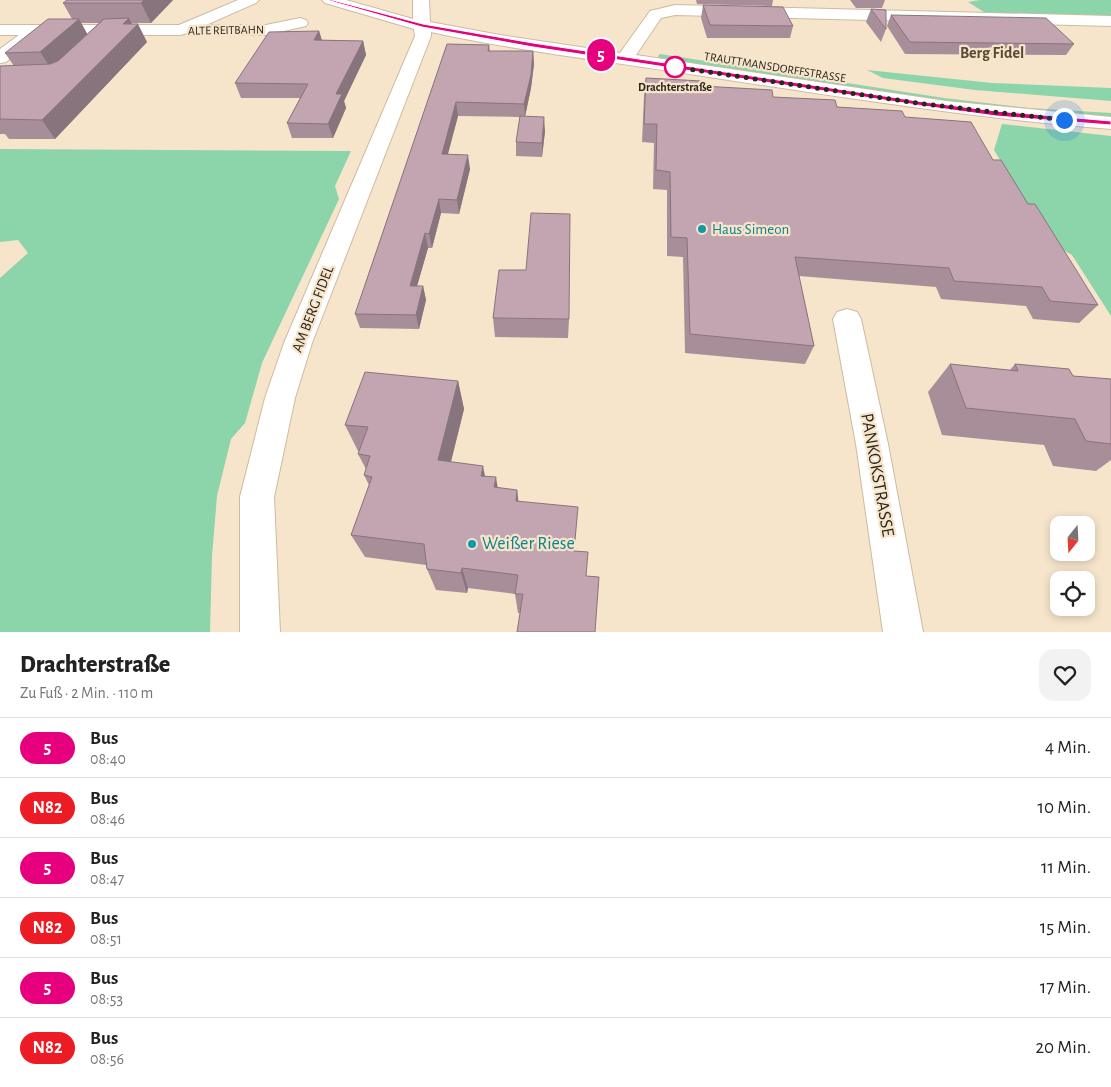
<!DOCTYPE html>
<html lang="de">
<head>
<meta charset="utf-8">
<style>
	:root { --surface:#fff; --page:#f2f2f2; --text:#222; --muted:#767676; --line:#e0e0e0 }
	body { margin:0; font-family:"Alegreya Sans",sans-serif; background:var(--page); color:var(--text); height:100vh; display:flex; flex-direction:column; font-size:19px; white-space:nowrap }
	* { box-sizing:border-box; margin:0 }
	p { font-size:16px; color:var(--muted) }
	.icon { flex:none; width:28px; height:28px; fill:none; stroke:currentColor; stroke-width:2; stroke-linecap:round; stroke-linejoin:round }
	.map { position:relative; height:632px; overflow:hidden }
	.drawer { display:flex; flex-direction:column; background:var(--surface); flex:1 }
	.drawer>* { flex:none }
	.badge { padding:0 10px; border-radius:16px; font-size:18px; line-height:32px }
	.needle { width:32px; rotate:198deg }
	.buttons { position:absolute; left:1050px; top:516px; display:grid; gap:10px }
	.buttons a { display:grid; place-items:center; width:45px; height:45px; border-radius:10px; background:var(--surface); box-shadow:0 2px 8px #0003; font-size:25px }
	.you { position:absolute; width:25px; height:25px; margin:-12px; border:4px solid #fff; border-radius:50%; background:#1a73e8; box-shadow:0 0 0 8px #1a73e833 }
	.map>.badge { position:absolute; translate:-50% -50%; box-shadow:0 0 0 2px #fff }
	.round { display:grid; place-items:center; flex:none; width:52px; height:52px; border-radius:15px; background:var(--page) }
	.overview { display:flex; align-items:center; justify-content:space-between; height:85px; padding:0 20px }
	h1 { font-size:24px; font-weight:800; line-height:38px }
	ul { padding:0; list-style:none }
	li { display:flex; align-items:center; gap:15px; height:60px; padding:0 20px; border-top:1px solid var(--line) }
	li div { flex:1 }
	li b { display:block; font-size:19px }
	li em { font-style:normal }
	li .badge { min-width:55px; font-weight:700; text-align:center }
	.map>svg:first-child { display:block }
</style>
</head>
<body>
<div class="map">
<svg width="1111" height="632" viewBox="0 0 1111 632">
	<rect width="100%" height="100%" fill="#f6e5cb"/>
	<path fill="#8cd4a9" d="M980,0h131v16l-124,-2 -19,-12z
		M660,54l284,44 85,10 82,5v4l-166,-16 -285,-42 -2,-3z
		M867,70l125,13 119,5v13l-136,-11 -92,-12z
		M1002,124l109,12v180l-39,-61 -23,-13 -55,-92z
		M0,149l351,2 -16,35 4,13 -77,164 -17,60 -14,16 -14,57 -5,60 -2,76h-210v-354l28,-25 -10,-13 -18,2z"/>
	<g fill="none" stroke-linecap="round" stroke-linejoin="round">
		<defs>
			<path id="minor" d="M238,0h21l-3,3 -50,22h60l34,-7 6,2 2,3 -2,3 -40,9 -79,-2 -6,2h-142l-33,27 -6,1v-14l19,-14h-19v-10h179z
				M322,0h24l67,19v-19h16l1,22 70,13 120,18 30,-42 25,-6 436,11v10l-436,-11 -14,3 -25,37 310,46 165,16v12c-140,-11 -277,-33 -415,-54 -89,-14 -178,-24 -265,-43v4l-119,307 -17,55 -21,99 6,135h-40v-135l25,-99 19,-55 131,-307 -1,-7 -89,-26z
				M847,309l10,3 4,7 27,125 35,188h-40l-27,-188 -23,-125 4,-7z"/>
		</defs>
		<use href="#minor" stroke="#ccbba3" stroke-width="2"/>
		<use href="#minor" fill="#fff" fill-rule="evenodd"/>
	</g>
	<path fill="#a88e98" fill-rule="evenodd" d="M173,0l-22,23h-20l16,19 -92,97h-46l-4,-5h-5v-68h14l-9,-13 67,-34 -9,-16zM81,23h18l-12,11z
		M696,0h77l-1,6 -75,-2z
		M850,0h35l-3,8h-26z
		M703,5l90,21 -3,12h-83l-6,-20z
		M871,9l15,20 -5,13 -15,-20z
		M891,15l183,29 -8,11 -161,-1 -18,-28z
		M319,31l3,9 41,1 3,14 -22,46 2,7 -13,30h-41l-5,-15 13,-25h-59l-6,-15z
		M447,44l42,1 1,6h43l1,13 -3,24 -6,28 20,15 -3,26 -26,-1v-14l4,-25 -62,-1 -10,38 22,15 -11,45 -18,-1 -9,35h-4l-11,38h6l3,14 -7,29 -59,-1 -5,-14z
		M646,78l56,8 203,31 88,43 35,44 70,101 -19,18 -46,-4 -7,-13 -85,-7 -5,-12 -137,-11 15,70 -9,18 -120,-11 -2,-96 -16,-1v-66l-14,-1 1,-46 -12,-1 2,-46z
		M493,318l76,1 -1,19 -73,-1z
		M950,364l60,6 5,-6 58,12 38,3v81l-15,11 -43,-5 -9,-21 -102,-10 -14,-43z
		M458,381l6,28 -13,53 34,14 13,12 19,2 1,11 58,30 -56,82h-2l-3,-19 -47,-6 -1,5 -31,-3 -9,-21 -1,-4 -61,-8 -14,-22 18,-50 -5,-10 2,-6 -8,-15 1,-3h-1l-13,-26z"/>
	<path fill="#88747c" d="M144,0h29l-22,23 -10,-20z
		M129,18l5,10 4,-4 9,18 -92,97 -13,-19 81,-96z
		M79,19l10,18 -37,33 -12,-18z
		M319,31l4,14 -9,-5z
		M363,41l3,14 -22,46 2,7 -13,30 -5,-14 8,-30z
		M533,51l1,13 -3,24 -6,29 -1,-13z
		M456,102l2,14 -14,52 -2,-14z
		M544,117l1,14 -3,26v-14z
		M468,155l2,14 -11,45 -2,-14z
		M439,199l2,14 -9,35 -3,-14z
		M425,233l3,15 -15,52 -3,-14z
		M423,286l3,14 -7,29 -3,-14z
		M458,381l6,28 -19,76 -7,-25z
		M483,466l5,25 -7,-15z
		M496,477l4,25 -6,-15z
		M517,490l3,24 -4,-13z
		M462,568l6,20 -1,5 -6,-20z"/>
	<path fill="#c3a5b1" stroke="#88747c" d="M67,0h77l-3,3h-78z
		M703,5l80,2 10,19 -83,-1z
		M871,9l15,1v19z
		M891,15l155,3 28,26 -164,-2z
		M129,18l-6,6h15l-96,96 -42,-1v-53l50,-2 8,-3 46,-42z
		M48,19h31l-39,33 -35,1z
		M319,31l-5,9 49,1 -27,53h6l-14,30 -41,-1 21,-39 -73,-1 34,-51z
		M447,44l42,1 -1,6h45l-2,24 -7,29 -68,-2 -14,52 26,1 -11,45 -18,-1 -10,35 -4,-1 -15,53h13l-7,29 -61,-1z
		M646,78l56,3v5l70,4 1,7 62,3 2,7 65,4 3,6 66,5 22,38h8l27,44h7l63,101 -48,-4 -8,-14 -88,-6 -5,-13 -154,-11 19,89 -124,-12 -3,-96 -16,-1 -1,-65 -14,-2 1,-46h-13z
		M520,116l24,1 -2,26 -26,-1z
		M531,213l39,1 -1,105 -76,-1 6,-48h27z
		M950,364l68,7 -3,-7 54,5 4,7 38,3v65l-25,-3 -11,-22 -109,-11z
		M365,372l93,9 -20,79 45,6 -2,10 15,1 -2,10 23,3 -1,11 62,6 -4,44 14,1 -2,24 13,1 -4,55h-78l6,-38h-8l3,-19 -56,-7 -1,5 -34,-4 -3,-25 -73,-9 21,-58 -8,-2 6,-19 -12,-2 10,-27 -23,-2z"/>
	<path fill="#e6007e" stroke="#fff" d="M327,0h5l91,24 110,19 391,59 72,9 115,10v4l-115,-9 -72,-10 -391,-59 -111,-20z"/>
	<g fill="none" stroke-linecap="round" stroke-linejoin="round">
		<path stroke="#2b251c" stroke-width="5" stroke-dasharray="0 9" d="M675,67l249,37 140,16"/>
	</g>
	<circle fill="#fff" stroke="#e6007e" stroke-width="2.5" cx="675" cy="67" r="10"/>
	<g fill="#0f9aa8" stroke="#f6e5cb" stroke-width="2">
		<circle cx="702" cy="229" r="5"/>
		<circle cx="472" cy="544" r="5"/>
	</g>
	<g text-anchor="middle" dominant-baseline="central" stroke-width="4.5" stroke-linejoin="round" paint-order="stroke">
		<g font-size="12" fill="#2b251c" stroke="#f6e5cb">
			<text transform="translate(226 30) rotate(-1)">ALTE REITBAHN</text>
			<text transform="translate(775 67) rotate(9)">TRAUTTMANSDORFFSTRASSE</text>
		</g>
		<g font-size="12" font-weight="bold" fill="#2b251c" stroke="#f6e5cb">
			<text x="675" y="87">Drachterstraße</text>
		</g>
		<g font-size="15" fill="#0d838f" stroke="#f6e5cb" text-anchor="start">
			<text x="712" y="229">Haus Simeon</text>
		</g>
		<g font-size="15" fill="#2b251c" stroke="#f6e5cb">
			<text transform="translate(313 309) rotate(-69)">AM BERG FIDEL</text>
		</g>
		<g font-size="16" font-weight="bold" fill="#594b35" stroke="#f6e5cb">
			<text x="992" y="53">Berg Fidel</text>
		</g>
		<g font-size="18" fill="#2b251c" stroke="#f6e5cb">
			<text transform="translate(877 475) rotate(80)">PANKOKSTRASSE</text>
		</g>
		<g font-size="18" fill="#0d838f" stroke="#f6e5cb" text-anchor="start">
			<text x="482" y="544">Weißer Riese</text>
		</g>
	</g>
</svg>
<div class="buttons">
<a><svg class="needle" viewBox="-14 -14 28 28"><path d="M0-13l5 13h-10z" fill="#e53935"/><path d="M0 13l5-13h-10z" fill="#767676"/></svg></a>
<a><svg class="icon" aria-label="locate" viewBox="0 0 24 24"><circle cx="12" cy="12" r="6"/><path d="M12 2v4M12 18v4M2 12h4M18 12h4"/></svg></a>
</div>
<div class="you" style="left:1064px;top:120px"></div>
<b class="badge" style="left:601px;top:55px;background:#e6007e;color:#fff">5</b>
</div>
<section class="drawer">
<div class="overview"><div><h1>Drachterstraße</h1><p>Zu Fuß · 2 Min. · 110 m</p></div><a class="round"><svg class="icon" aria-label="heart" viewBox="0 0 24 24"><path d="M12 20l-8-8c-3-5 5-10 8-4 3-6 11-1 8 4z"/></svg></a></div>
<ul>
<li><span class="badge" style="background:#e6007e;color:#fff">5</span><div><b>Bus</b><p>08:40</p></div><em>4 Min.</em></li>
<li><span class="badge" style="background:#ed1c24;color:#fff">N82</span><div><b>Bus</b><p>08:46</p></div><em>10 Min.</em></li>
<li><span class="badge" style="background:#e6007e;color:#fff">5</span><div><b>Bus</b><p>08:47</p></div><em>11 Min.</em></li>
<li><span class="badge" style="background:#ed1c24;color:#fff">N82</span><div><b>Bus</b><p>08:51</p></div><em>15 Min.</em></li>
<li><span class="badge" style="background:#e6007e;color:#fff">5</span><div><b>Bus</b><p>08:53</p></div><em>17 Min.</em></li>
<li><span class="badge" style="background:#ed1c24;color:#fff">N82</span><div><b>Bus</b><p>08:56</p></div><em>20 Min.</em></li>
</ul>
</section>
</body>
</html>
